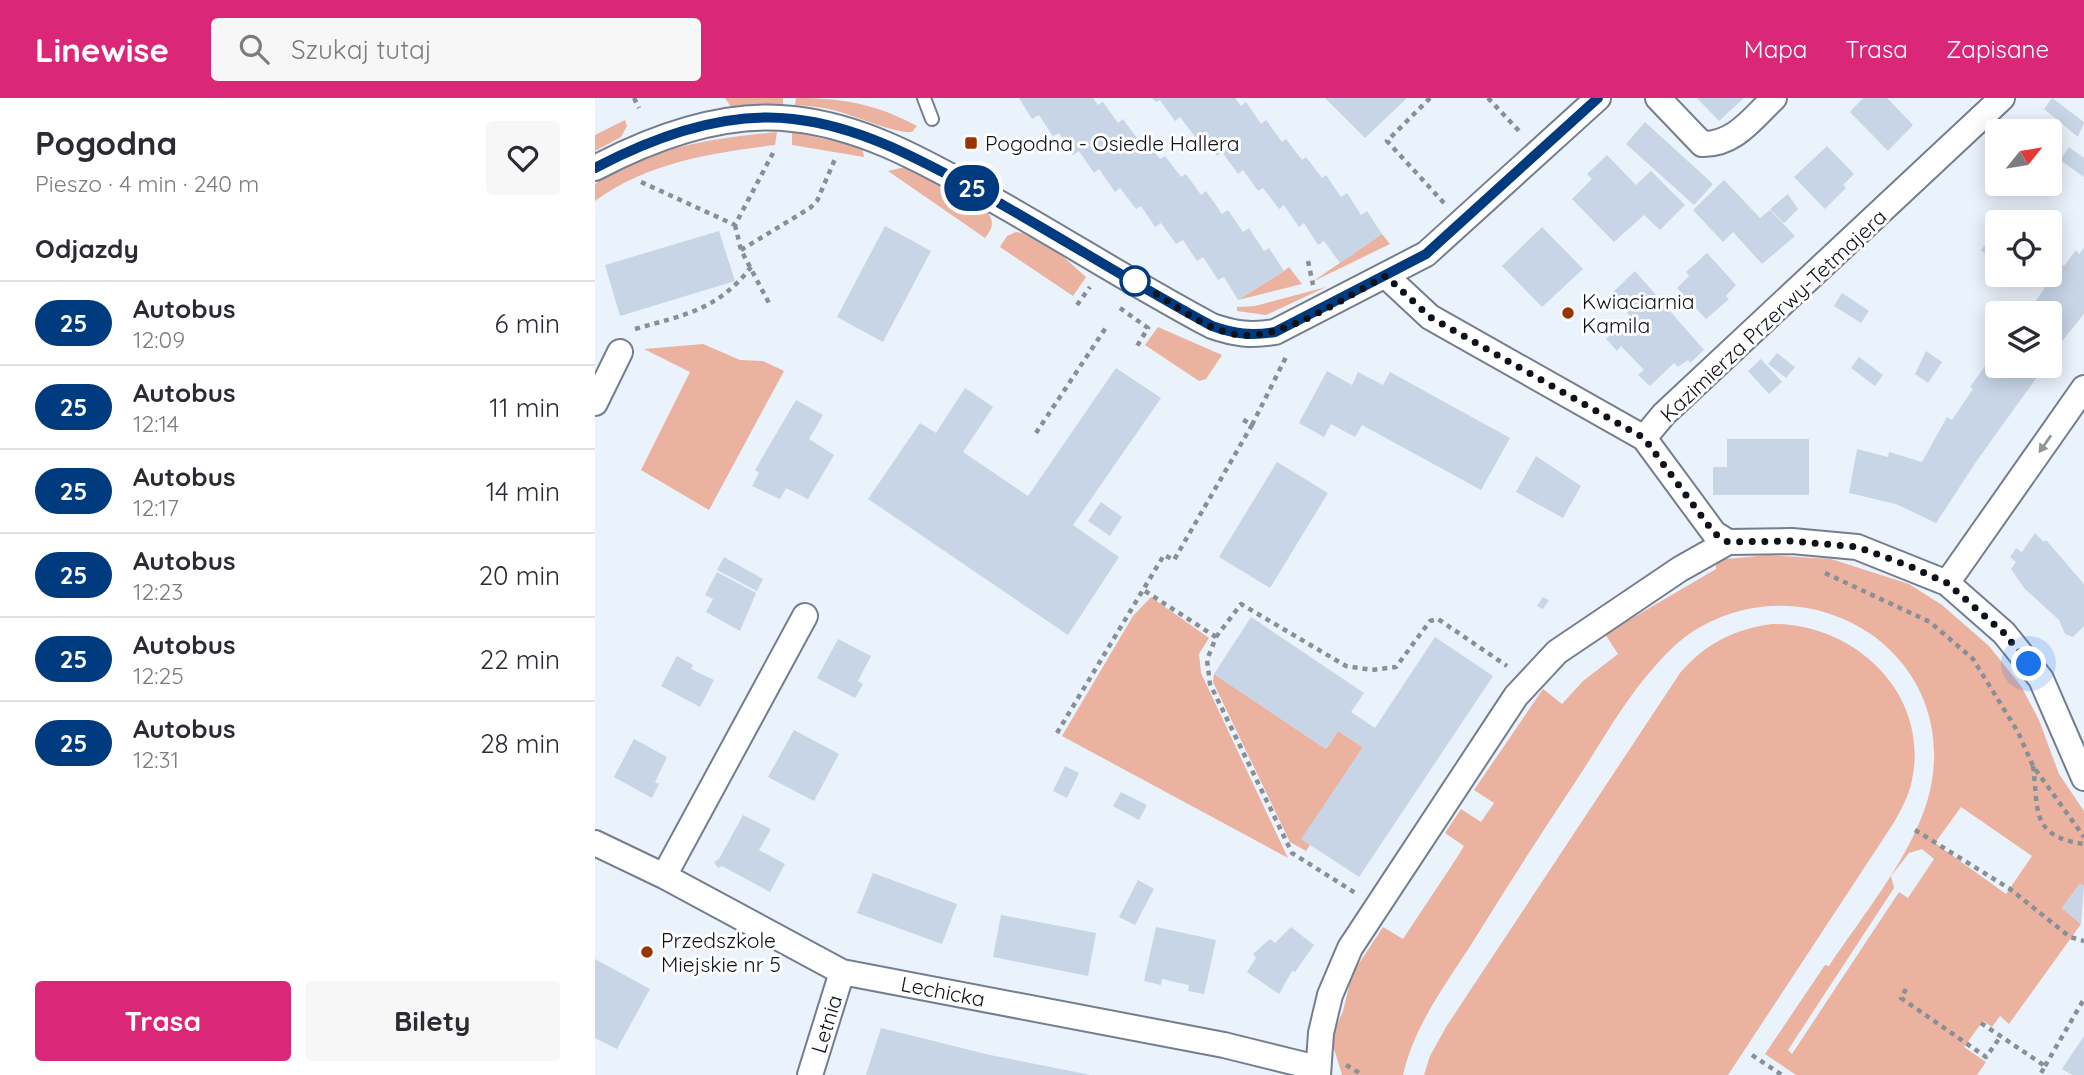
<!DOCTYPE html>
<html lang="pl">
<head>
<meta charset="utf-8">
<style>
	:root { --surface:#fff; --page:#f7f7f7; --text:#2b2b33; --muted:#7c7c81; --line:#e1e1e2; --accent:#db2777 }
	body { margin:0; font-family:Quicksand,sans-serif; background:var(--page); color:var(--text); height:100vh; display:flex; flex-direction:column; font-size:26px; white-space:nowrap }
	* { box-sizing:border-box; margin:0 }
	p { font-size:23px; color:var(--muted) }
	.icon { flex:none; width:38px; height:38px; fill:none; stroke:currentColor; stroke-width:2; stroke-linecap:round; stroke-linejoin:round }
	.map { position:relative; flex:1; overflow:hidden }
	.side { display:flex; flex-direction:column; background:var(--surface); width:595px }
	.side>* { flex:none }
	.badge { padding:0 14px; border-radius:23px; font-size:24px; line-height:46px }
	.needle { width:46px; rotate:60deg }
	.fabs { position:absolute; left:1390px; top:21px; display:grid; gap:14px }
	.fabs a { display:grid; place-items:center; width:77px; height:77px; border-radius:7px; background:var(--surface); box-shadow:0 4px 18px #0003; font-size:35px }
	.you { position:absolute; width:35px; height:35px; margin:-18px; border:5px solid #fff; border-radius:50%; background:#1a73e8; box-shadow:0 0 0 10px #1a73e833 }
	.map>.badge { position:absolute; translate:-50% -50%; box-shadow:0 0 0 4px #fff }
	h2 { padding:0 35px; font-size:26px; line-height:63px }
	.round { display:grid; place-items:center; flex:none; width:74px; height:74px; border-radius:7px; background:var(--page) }
	.overview { display:flex; align-items:center; justify-content:space-between; height:119px; padding:0 35px }
	h1 { font-size:33px; font-weight:800; line-height:52px }
	.action { display:flex; gap:14px; margin-top:auto; padding:14px 35px }
	.action a { flex:1; height:80px; border-radius:7px; background:var(--accent); color:#fff; font-size:28px; font-weight:800; line-height:80px; text-align:center }
	.action a+a { background:var(--page); color:var(--text) }
	ul { padding:0; list-style:none }
	li { display:flex; align-items:center; gap:21px; height:84px; padding:0 35px; border-top:2px solid var(--line) }
	li div { flex:1 }
	li b { display:block; font-size:26px }
	li em { font-style:normal }
	li .badge { min-width:77px; font-weight:700; text-align:center }
	header { display:flex; align-items:center; gap:42px; box-sizing:border-box; height:98px; padding:0 35px; background:var(--accent); color:#fff }
	header strong { font-size:33px }
	nav { display:flex; gap:38px; margin-inline-start:auto; font-size:24px }
	.search { width:490px; height:63px; background:var(--page); display:flex; align-items:center; gap:18px; box-sizing:border-box; padding:0 24px; border-radius:7px; color:var(--muted); font-size:26px }
	main { display:flex; flex:1; min-height:0 }
	.map>svg:first-child { display:block }
</style>
</head>
<body>
<header>
<strong>Linewise</strong>
<div class="search"><svg class="icon" aria-label="search" viewBox="0 0 24 24"><circle cx="10" cy="10" r="6"/><path d="M15 15l6 6"/></svg>Szukaj tutaj</div>
<nav><a>Mapa</a><a>Trasa</a><a>Zapisane</a></nav>
</header>
<main>
<section class="side">
<div class="overview"><div><h1>Pogodna</h1><p>Pieszo · 4 min · 240 m</p></div><a class="round"><svg class="icon" aria-label="heart" viewBox="0 0 24 24"><path d="M12 20l-8-8c-3-5 5-10 8-4 3-6 11-1 8 4z"/></svg></a></div>
<h2>Odjazdy</h2>
<ul>
<li><span class="badge" style="background:#003b80;color:#fff">25</span><div><b>Autobus</b><p>12:09</p></div><em>6 min</em></li>
<li><span class="badge" style="background:#003b80;color:#fff">25</span><div><b>Autobus</b><p>12:14</p></div><em>11 min</em></li>
<li><span class="badge" style="background:#003b80;color:#fff">25</span><div><b>Autobus</b><p>12:17</p></div><em>14 min</em></li>
<li><span class="badge" style="background:#003b80;color:#fff">25</span><div><b>Autobus</b><p>12:23</p></div><em>20 min</em></li>
<li><span class="badge" style="background:#003b80;color:#fff">25</span><div><b>Autobus</b><p>12:25</p></div><em>22 min</em></li>
<li><span class="badge" style="background:#003b80;color:#fff">25</span><div><b>Autobus</b><p>12:31</p></div><em>28 min</em></li>
</ul>
<div class="action"><a>Trasa</a><a>Bilety</a></div>
</section>
<div class="map">
<svg width="1489" height="977" viewBox="0 0 1489 977">
	<rect width="100%" height="100%" fill="#eaf2fc"/>
	<path fill="#ebb39f" fill-rule="evenodd" d="M130,0h58v6l-52,3z
		M201,0c47,0 80,6 121,28l-5,6c-16,2 -59,-17 -79,-22 -12,-3 -25,-4 -38,-5z
		M30,22l2,6 -6,11 -26,14v-16z
		M182,34l-2,13c-64,8 -127,17 -180,56v-17c52,-37 120,-46 182,-52z
		M197,34l70,15 2,10 -72,-12z
		M310,69l81,42c8,12 8,18 -1,29l-97,-67z
		M421,134c27,2 50,28 70,45l-13,19 -73,-49 7,-11z
		M787,136l8,10 -78,38z
		M694,169l13,17 -64,16 46,-29z
		M731,189l-60,28 -29,-4v-4l18,-1z
		M563,229l64,28 -16,24 -7,2 -54,-36z
		M108,246l37,16 23,1 21,10 -75,139 -68,-40 49,-98 -46,-23z
		M1173,457l63,4 78,25 33,21 47,41 32,40 18,34 20,54 25,37v75l-4,-2 -18,24 19,16 -72,100 -9,-8 -8,11 -9,-6 -19,26 22,15 -9,13h-181l-31,-21 60,-89 4,1c37,-56 97,-126 104,-193 15,-127 -123,-207 -231,-147 -17,9 -33,24 -46,39 -32,35 -56,80 -82,119 -36,54 -71,109 -105,164 -26,40 -55,79 -66,127h-61l-11,-36 12,-28 9,-37 31,-47 20,12 53,-80 8,-13 -19,-13 16,-24 20,13 13,-19 -20,-13 69,-101 19,15 21,-23 35,-27 -13,-20 111,-65v-9zM1366,709l71,49 -26,38 -71,-51zM1327,751l12,10 -26,39 -9,-6 -107,162 -4,-4 106,-162 -3,-12 18,-23z
		M556,499l58,41 -10,16 2,19 87,185 -226,-122 71,-120z
		M1177,526c82,-1 158,69 140,156 -3,16 -11,30 -19,44l-165,251h-304l6,-19 16,-29 234,-354c25,-29 54,-44 92,-49z
		M619,576l112,75 12,-18 25,16 -61,92 8,6 -4,6 -16,-9 -77,-160z"/>
	<path fill="#c8d5e6" d="M424,0h74l5,7 5,-3 15,21 5,-4 16,22 5,-4 16,22 5,-3 16,21 5,-3 15,21 5,-4 16,23 6,-4 15,22 6,-4 15,23 5,-3 15,23 -46,29 -14,-23 -6,3 -15,-23 -6,4 -14,-21 -7,4 -15,-21 -6,4 -14,-21 -5,3 -16,-21 -5,4 -16,-23 -5,4 -15,-22 -6,4 -14,-22 -6,3 -14,-21 -7,4z
		M557,0h83l6,8 5,-4 15,22 5,-4 16,22 4,-3 16,21 4,-3 16,21 4,-3 15,22 6,-4 14,22 6,-4 15,23 -42,29 -16,-22 -6,4 -14,-22 -5,4 -15,-22 -5,4 -16,-21 -5,3 -15,-21 -5,4 -16,-22 -5,4 -16,-22 -5,4 -16,-21 -5,4 -15,-21 -4,2z
		M730,0h82l-42,40z
		M1102,0h47l-25,23z
		M1268,0h24l26,27 -25,26 -38,-39z
		M1457,0l32,24 -6,15 -34,-28z
		M1050,24l68,62 -19,21 -68,-61z
		M1232,48l27,28 -11,11 3,3 -21,21 -31,-32z
		M1474,49l15,11v19l-24,-17z
		M1012,57l29,30 15,-14 34,34 -25,25 -16,-15 -30,27 -42,-43 20,-20 -5,-5z
		M1129,82l36,38 10,-8 25,26 -33,28 -29,-32 -10,10 -30,-32z
		M1193,96l10,15 -14,14 -14,-14z
		M290,128l46,25 -48,91 -46,-25z
		M947,129l41,42 -41,38 -40,-41z
		M124,133l16,50 -115,35 -15,-51z
		M1395,141l7,6v18l-16,-13z
		M1489,150v66l-35,43v-44h-21l32,-49 4,2 12,-16 3,4z
		M1112,155l29,32 -10,11 3,3 -23,20 -29,-31 12,-12 -3,-4z
		M1040,173l69,79 -14,13 -2,-3 -10,7 -4,-4 -24,23 -12,-11 6,-5 -23,-24 -4,5 -11,-12 24,-23 -19,-22z
		M1247,195l27,18 -8,12 -27,-17z
		M1331,253l16,11 -14,21 -13,-9z
		M1182,255l18,14 -9,11 -18,-14z
		M1402,258v10h48l-67,93 -42,64 -40,-19 -47,-11 8,-44 31,8 1,-5 33,10 25,-45 5,3 21,-31 -3,-2 15,-21 3,2z
		M1264,259l24,18 -8,11 -24,-18z
		M1166,261l21,23 -13,12 -21,-23z
		M521,270l45,30 -88,127 46,32 -51,78 -200,-136 52,-76 16,10 29,-45 28,19 -30,45 65,44z
		M732,273l25,14 6,-13 25,13 7,-13 120,66 -29,52 -119,-65 -7,12 -24,-13 -7,13 -25,-14z
		M201,302l27,15 -14,24 25,16 -26,44 -22,-11 -6,11 -28,-13 7,-13 -4,-3z
		M1132,341h82v56h-96v-28h14z
		M941,358l45,30 -18,32 -47,-26z
		M682,364l51,31 -58,95 -51,-31z
		M506,404l21,15 -12,19 -22,-15z
		M1440,435l9,9 2,-2 38,44v42l-11,11 -8,-3 -6,-14 -35,-32 -13,-19 5,-7 -6,-5 6,-9 6,4z
		M129,459l39,22 -6,12 -40,-21z
		M122,474l39,21 -16,38 -34,-19 7,-13 -8,-4z
		M948,499l6,3 -6,9 -6,-3z
		M656,519l113,76 -13,19 24,16 60,-91 58,39 -134,201 -58,-38 62,-92 -25,-16 -12,18 -112,-75z
		M243,541l33,17 -13,25 5,3 -8,14 -38,-20z
		M82,558l16,9 -2,4 23,11 -14,27 -39,-21z
		M199,632l45,24 -25,47 -46,-24z
		M39,641l33,18 -12,25 4,2 -7,14 -38,-21z
		M470,668l14,7 -12,25 -14,-7z
		M526,694l26,13 -8,15 -26,-14z
		M148,717l28,14 -12,21 26,14 -15,28 -48,-26 -4,2 -4,-6 5,-3z
		M278,775l84,31 -15,40 -85,-31z
		M543,782l16,9 -19,36 -16,-8z
		M1485,785l4,3 -3,38 -19,-16z
		M406,817l95,18 -8,43 -95,-19z
		M561,829l60,13 -12,54 -16,-3 1,-6 -27,-6 -1,6 -17,-4z
		M696,829l23,18 -19,27 -3,-1 -13,23 -32,-22 9,-14 -3,-4 17,-15 5,4z
		M0,861l55,30 -33,60 -22,-11z
		M286,930l109,27 101,20h-225z
		M1489,938v39h-12l-10,-6z"/>
	<g fill="none" stroke-linecap="round" stroke-linejoin="round">
		<defs>
			<path id="service" d="M329,0l8,21"/>
			<path id="minor" d="M1063,0l44,46c32,1 50,-25 72,-46
				M0,70c59,-31 130,-57 198,-49 66,7 123,38 181,70 80,44 157,94 238,137 23,8 39,10 63,6l151,-78 172,-156
				M791,178l44,41 214,121 70,95 14,9
				M0,305l25,-51
				M1049,340l20,-24 338,-316
				M1352,485l137,-195
				M0,745l69,33 178,96 382,73 93,23
				M69,778l141,-260
				M215,977l32,-103
				M723,977l3,-42 9,-38 20,-47 166,-252 41,-44 123,-83 48,-27 64,-1 65,6 90,36 57,50 37,46 43,99"/>
		</defs>
		<use href="#service" stroke="#737e8e" stroke-width="16"/>
		<use href="#minor" stroke="#737e8e" stroke-width="28"/>
		<path stroke="#888f97" stroke-width="4.5" stroke-dasharray="5 5" stroke-linecap="butt" d="M39,0l5,10
			M835,0l-43,43 57,62
			M893,0l33,35
			M46,84l94,43 38,-72
			M140,127l6,25 29,55
			M146,152l69,-42 7,-7 18,-42
			M713,163l5,24
			M482,207l13,-18
			M525,210l28,20 -11,18
			M40,231c49,-14 83,-19 116,-62
			M657,327l34,-68
			M441,335l71,-107
			M1230,475l105,49 43,37 45,73 15,34 51,71
			M550,493l71,46 -9,23 3,24 82,169 65,41
			M621,539l25,-33 105,62 26,4 24,-3 34,-46 8,-2 69,47
			M462,635l107,-178 10,5 78,-135 -10,-6
			M1438,668c6,43 -4,70 51,78
			M1320,732l95,59 60,48 14,4
			M1311,891l-5,9 85,59 15,-21
			M1386,925l64,43 -5,9
			M1157,957l30,20
			M751,967l17,10
			M1450,968l39,-67"/>
		<use href="#service" stroke="#fff" stroke-width="12"/>
		<use href="#minor" stroke="#fff" stroke-width="24"/>
	</g>
	<defs><path id="oneway-solid" d="M-6-.8H1V-3.2L6.5 0L1 3.2V.8H-6Z" transform="scale(1.75)"/></defs>
	<use fill="#939598" href="#oneway-solid" transform="translate(1450 346) rotate(125)"/>
	<g fill="none" stroke-linecap="round" stroke-linejoin="round">
		<defs>
			<path id="line" d="M0,70c59,-31 130,-57 198,-49 64,7 120,37 176,67 82,45 161,96 243,140 23,8 39,10 63,6l151,-78 172,-156"/>
		</defs>
		<use href="#line" stroke="#fff" stroke-width="16"/>
		<use href="#line" stroke="#003b80" stroke-width="10"/>
		<path stroke="#0f1319" stroke-width="7" stroke-dasharray="0 12.6" d="M540,183c32,17 67,49 104,54 43,6 109,-40 147,-59l44,41 214,121 70,95 14,9 64,-1 65,6 50,18 40,18 57,50 25,31"/>
	</g>
	<g fill="#993501" stroke="#fefefe" stroke-width="2.5">
		<rect x="369" y="38" width="14" height="14" rx="3.5"/>
		<circle cx="973" cy="215" r="7"/>
		<circle cx="52" cy="854" r="7"/>
	</g>
	<circle fill="#fff" stroke="#003b80" stroke-width="3.5" cx="540" cy="183" r="14"/>
	<g text-anchor="middle" dominant-baseline="central" stroke-width="6" stroke-linejoin="round" paint-order="stroke">
		<g font-size="21" fill="#0f1319" stroke="#fefefe" text-anchor="start">
			<text x="390" y="45">Pogodna - Osiedle Hallera</text>
			<text x="987" y="203">Kwiaciarnia<tspan x="987" dy="24">Kamila</tspan></text>
			<text x="66" y="842">Przedszkole<tspan x="66" dy="24">Miejskie nr 5</tspan></text>
		</g>
		<g font-size="21" fill="#0f1319" stroke="#fefefe">
			<text transform="translate(1178 217) rotate(-43)">Kazimierza Przerwy-Tetmajera</text>
			<text transform="translate(348 893) rotate(11)">Lechicka</text>
			<text transform="translate(231 926) rotate(-73)">Letnia</text>
		</g>
	</g>
</svg>
<div class="fabs">
<a><svg class="needle" viewBox="-14 -14 28 28"><path d="M0-13l5 13h-10z" fill="#e53935"/><path d="M0 13l5-13h-10z" fill="#7c7c81"/></svg></a>
<a><svg class="icon" aria-label="locate" viewBox="0 0 24 24"><circle cx="12" cy="12" r="6"/><path d="M12 2v4M12 18v4M2 12h4M18 12h4"/></svg></a>
<a><svg class="icon" aria-label="layers" viewBox="0 0 24 24"><path d="M12 4l9 5-9 5-9-5zM3 14l9 5 9-5"/></svg></a>
</div>
<div class="you" style="left:1434px;top:566px"></div>
<b class="badge" style="left:377px;top:90px;background:#003b80;color:#fff">25</b>
</div>
</main>
</body>
</html>
